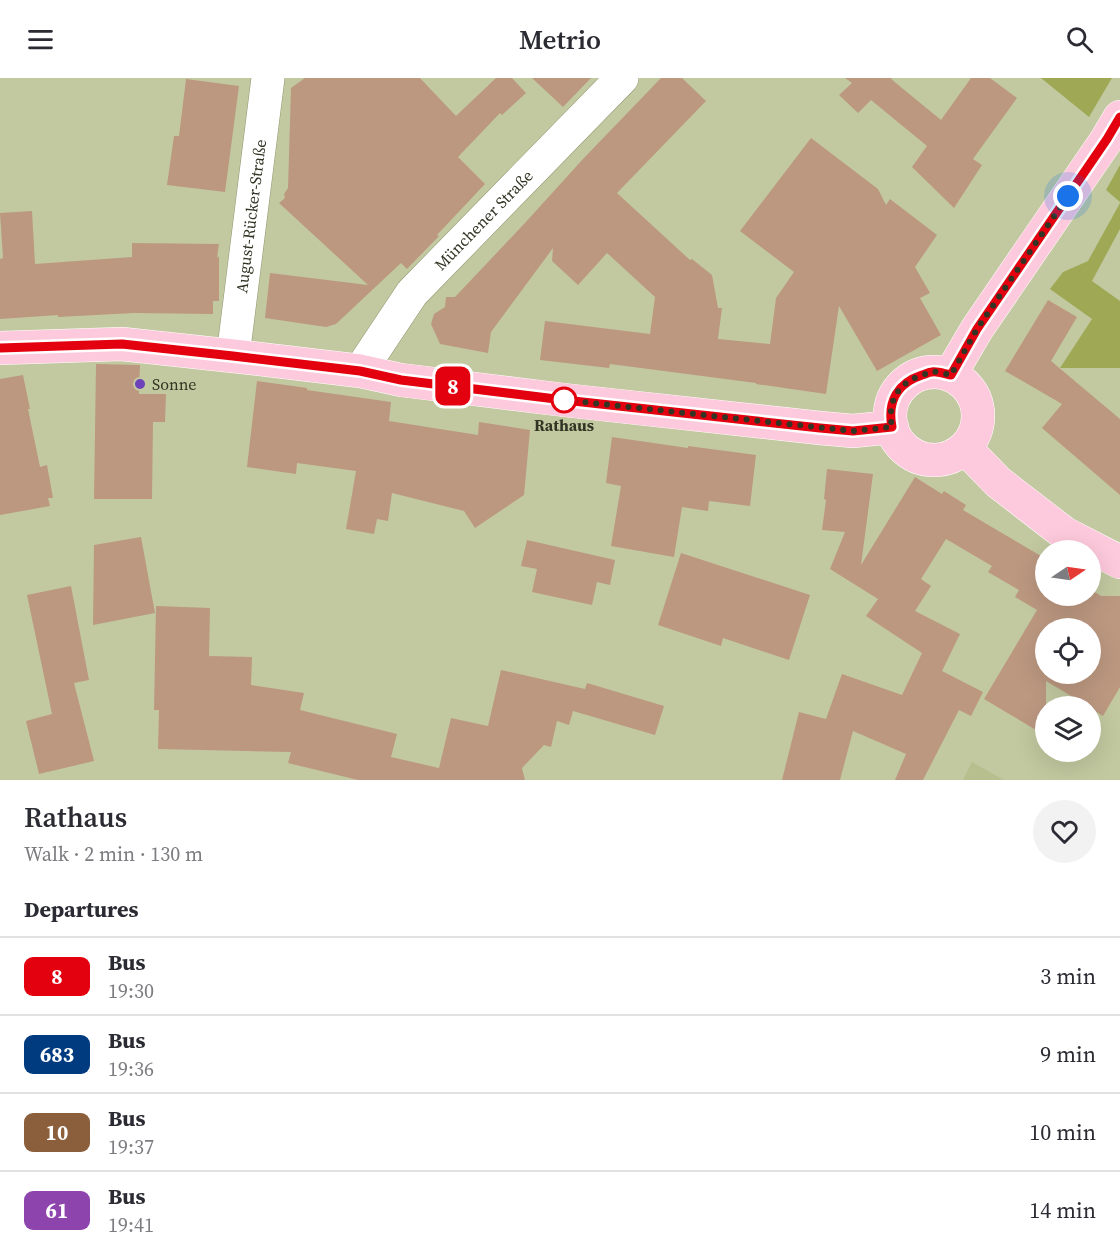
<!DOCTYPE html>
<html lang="en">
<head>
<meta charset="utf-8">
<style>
	:root { --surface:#fff; --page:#f2f2f3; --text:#2b2b33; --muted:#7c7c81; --line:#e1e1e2 }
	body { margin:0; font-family:"Source Serif 4",serif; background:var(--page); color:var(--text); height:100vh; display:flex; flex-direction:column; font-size:22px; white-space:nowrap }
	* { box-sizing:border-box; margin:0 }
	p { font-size:20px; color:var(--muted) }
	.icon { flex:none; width:33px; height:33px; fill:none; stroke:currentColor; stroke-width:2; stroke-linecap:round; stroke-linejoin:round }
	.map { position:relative; height:702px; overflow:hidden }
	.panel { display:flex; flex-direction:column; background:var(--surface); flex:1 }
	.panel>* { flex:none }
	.badge { padding:0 12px; border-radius:9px; font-size:21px; line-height:39px }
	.needle { width:39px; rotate:77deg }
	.tools { position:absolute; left:1035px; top:462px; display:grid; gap:12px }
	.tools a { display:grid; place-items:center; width:66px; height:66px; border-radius:50%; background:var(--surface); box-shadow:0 6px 24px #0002; font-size:30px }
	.you { position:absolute; width:30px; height:30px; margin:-15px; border:4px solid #fff; border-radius:50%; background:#1a73e8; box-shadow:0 0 0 9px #1a73e833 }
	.map>.badge { position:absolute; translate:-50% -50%; box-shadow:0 0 0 3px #fff }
	h2 { padding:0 24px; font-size:22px; line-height:54px }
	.round { display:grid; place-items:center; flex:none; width:63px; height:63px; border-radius:32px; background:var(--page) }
	.headline { display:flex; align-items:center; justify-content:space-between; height:102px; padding:0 24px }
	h1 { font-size:28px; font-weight:600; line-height:45px }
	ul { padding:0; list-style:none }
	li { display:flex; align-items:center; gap:18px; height:78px; padding:0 24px; border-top:2px solid var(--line) }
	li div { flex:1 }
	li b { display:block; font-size:22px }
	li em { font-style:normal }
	li .badge { min-width:66px; font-weight:700; text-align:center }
	header { display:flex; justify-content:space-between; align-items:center; height:78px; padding:0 24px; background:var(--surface); font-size:27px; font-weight:600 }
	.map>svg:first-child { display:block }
</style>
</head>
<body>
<header><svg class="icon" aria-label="menu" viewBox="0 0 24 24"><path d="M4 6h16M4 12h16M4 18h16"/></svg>Metrio<svg class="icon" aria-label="search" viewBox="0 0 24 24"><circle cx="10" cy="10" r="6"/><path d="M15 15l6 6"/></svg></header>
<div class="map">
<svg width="1120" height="702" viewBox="0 0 1120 702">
	<rect width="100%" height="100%" fill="#c2c9a0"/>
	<path fill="#b7bf8f" d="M972,684l32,18h-41z"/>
	<path fill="#9fa955" d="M1041,0h71l-23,39z
		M1120,87v37l-14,-12z
		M1120,125v26l-28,52 28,20v67h-60l32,-49 -42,-30 13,-17 25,-11z"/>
	<path fill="#bc9880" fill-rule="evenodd" d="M305,0h115l36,38 40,-38h16l14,15 -24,22 -2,-2 -42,44 27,27 -48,51 2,1 -32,33 -6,-6 -65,61 -10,3 -61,-9 5,-45 98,12 -89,-82 6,-5 -1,-4 4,-6 3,-100z
		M532,0h59l-28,29z
		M661,0h21l24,23 -89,92 73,67 2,-1 20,16 6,33h4l-4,31 52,5 6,-46 18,-26 -54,-41 71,-93 67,51 8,16 4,-6 47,36 -22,32 15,26 -10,5 21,37 -64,36 -38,-65 -13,88 -70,-10v-1l-146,-19 -1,4 -69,-8 5,-39 105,13 5,-37 -48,-44 -29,32 -26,-24 1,-13 -62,84 -3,21 -48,-9 -9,-20 3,-10 11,-7 1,-10h9l69,-73 59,-65z
		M845,0h48l-2,1 50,41 30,-42h19l27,20 -44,61 9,6 -28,43 -42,-41 15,-21 -56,-46 -13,13 -19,-18 13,-12z
		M186,1l53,7 -14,106 -58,-7 7,-49h5z
		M32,133l3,53 97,-7v-14l87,1 -2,14 2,-2v45h-6v13l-79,-1 -76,4v-2l-58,4v-60l3,-1 -3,-45z
		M1048,222l29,17 -26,44 69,58v76l-78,-67 20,-24 -57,-33z
		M96,286l44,1 -1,29h27l-1,28h-12l-1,77h-58z
		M23,297l7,34h-2l12,58 7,-2 6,33h-5l2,8 -50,9v-136z
		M257,303l50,7v2l84,12 -2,19 89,14 1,-13 51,8 -6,65 -49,33 -11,-17 -72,-18 -4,28 -11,-2 -3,15 -28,-5 10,-58 -59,-8 -1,11 -49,-7z
		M612,359l76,11v-2l68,9 -6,51 -41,-5 -1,10 -26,-4 -8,50 -63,-11 10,-60 -15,-3z
		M827,391l46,5 -12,91 54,-88 27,17 2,-3 22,14 -3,5 83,49v37h44v-7l11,7h19v91l-17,29 -13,-8v-2h-2l-42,-25v55l-62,-37 53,-89 -22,-13 4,-7 -31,-18 4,-6 -46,-27 -25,40 10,7 -16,25 45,23 -18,37 41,21 -12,24 -12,-6 -36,70h-28l11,-26 -53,-23 -13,49h-58l17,-68 27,7 16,-45 60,21 20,-42 -56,-37 12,-17 -48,-30 15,-37 -23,-2 4,-30 -2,-1zM1046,550h44v46h-44z
		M141,459l14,76 -62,12 1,-80z
		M527,462l88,20 -5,25 -13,-3 -5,23 -60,-13 5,-23 -16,-3z
		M681,475l129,42 -21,65 -66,-22 -2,8 -63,-21z
		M71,508l18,94 -15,3 20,78 -55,13 -13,-53 26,-7 -25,-119z
		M156,528l54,2 -1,48 43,1 -1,28 53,8 -4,17 97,24 -6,23 48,11 12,-50 37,8 13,-56 84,19 2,-6 77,23 -9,29 -82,-24 -4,14 -12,-4 -6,26 -7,-2 -22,23 3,12h-167l-70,-17 3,-11 -133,-3 1,-39h-5z"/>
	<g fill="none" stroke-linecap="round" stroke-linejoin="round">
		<defs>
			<g id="minor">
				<path id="s1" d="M233,278l35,-278"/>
				<path id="s2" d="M360,293l52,-78 210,-215"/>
			</g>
			<path id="major" d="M0,270l122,-4 111,12 127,15 41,9 163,20 256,28 33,3 39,-4
				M890 338a44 44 0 1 1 88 0a44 44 0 1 1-88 0Z
				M950,297l27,-46 130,-190 13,-22
				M965,370l33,34 66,51 56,29"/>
		</defs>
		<use href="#minor" stroke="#8f956e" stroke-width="34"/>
		<use href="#major" stroke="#fff" stroke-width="34"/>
		<use href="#minor" stroke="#fff" stroke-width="33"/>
		<use href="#major" stroke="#fdc9dc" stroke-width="33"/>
	</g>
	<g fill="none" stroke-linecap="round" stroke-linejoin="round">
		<defs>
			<path id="line" d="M0,270l122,-4 111,12 127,15 41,9 163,20 256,28 33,3 39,-4c-5,-26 6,-44 30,-52 4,-1 6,-3 10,-3 5,-1 13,2 19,3l26,-46 130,-190 13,-22"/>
		</defs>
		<use href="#line" stroke="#fff" stroke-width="14"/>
		<use href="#line" stroke="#e3000f" stroke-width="9"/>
		<path stroke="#323524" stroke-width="6" stroke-dasharray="0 10.8" d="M564,322l289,31 39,-4c-5,-26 6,-44 30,-52 4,-1 6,-3 10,-3 5,-1 13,2 19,3l26,-46 91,-133"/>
	</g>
	<circle fill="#6c41b9" stroke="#c2c9a0" stroke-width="2" cx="140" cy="306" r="6"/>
	<circle fill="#fff" stroke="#e3000f" stroke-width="3" cx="564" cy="322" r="12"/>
	<g text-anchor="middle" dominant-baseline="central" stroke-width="4.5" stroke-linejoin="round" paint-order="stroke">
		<g font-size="16" fill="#323524" stroke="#c2c9a0">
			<text stroke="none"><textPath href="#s1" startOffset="141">August-Rücker-Straße</textPath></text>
			<text stroke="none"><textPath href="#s2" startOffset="196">Münchener Straße</textPath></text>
		</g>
		<g font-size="16" fill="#323524" stroke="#c2c9a0" text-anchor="start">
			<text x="152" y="306">Sonne</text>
		</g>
		<g font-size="16" font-weight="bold" fill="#323524" stroke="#c2c9a0">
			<text x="564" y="347">Rathaus</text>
		</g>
	</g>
</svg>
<div class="tools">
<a><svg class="needle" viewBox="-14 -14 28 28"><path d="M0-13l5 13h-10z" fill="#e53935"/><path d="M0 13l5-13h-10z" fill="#7c7c81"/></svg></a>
<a><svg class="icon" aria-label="locate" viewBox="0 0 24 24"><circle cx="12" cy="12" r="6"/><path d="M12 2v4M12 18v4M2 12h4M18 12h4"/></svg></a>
<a><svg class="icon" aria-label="layers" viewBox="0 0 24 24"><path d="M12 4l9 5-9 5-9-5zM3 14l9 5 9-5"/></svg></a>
</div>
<div class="you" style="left:1068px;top:118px"></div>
<b class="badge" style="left:453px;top:308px;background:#e3000f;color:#fff">8</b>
</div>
<section class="panel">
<div class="headline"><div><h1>Rathaus</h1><p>Walk · 2 min · 130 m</p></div><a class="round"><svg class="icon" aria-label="heart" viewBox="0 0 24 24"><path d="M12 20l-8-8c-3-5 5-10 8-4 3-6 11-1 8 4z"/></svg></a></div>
<h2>Departures</h2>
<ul>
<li><span class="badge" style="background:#e3000f;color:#fff">8</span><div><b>Bus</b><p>19:30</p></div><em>3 min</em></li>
<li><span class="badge" style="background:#003b80;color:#fff">683</span><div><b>Bus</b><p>19:36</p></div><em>9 min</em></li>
<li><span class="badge" style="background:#8b5e3c;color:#fff">10</span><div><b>Bus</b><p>19:37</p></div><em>10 min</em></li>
<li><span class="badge" style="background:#8e44ad;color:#fff">61</span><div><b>Bus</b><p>19:41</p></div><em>14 min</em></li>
</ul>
</section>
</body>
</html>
